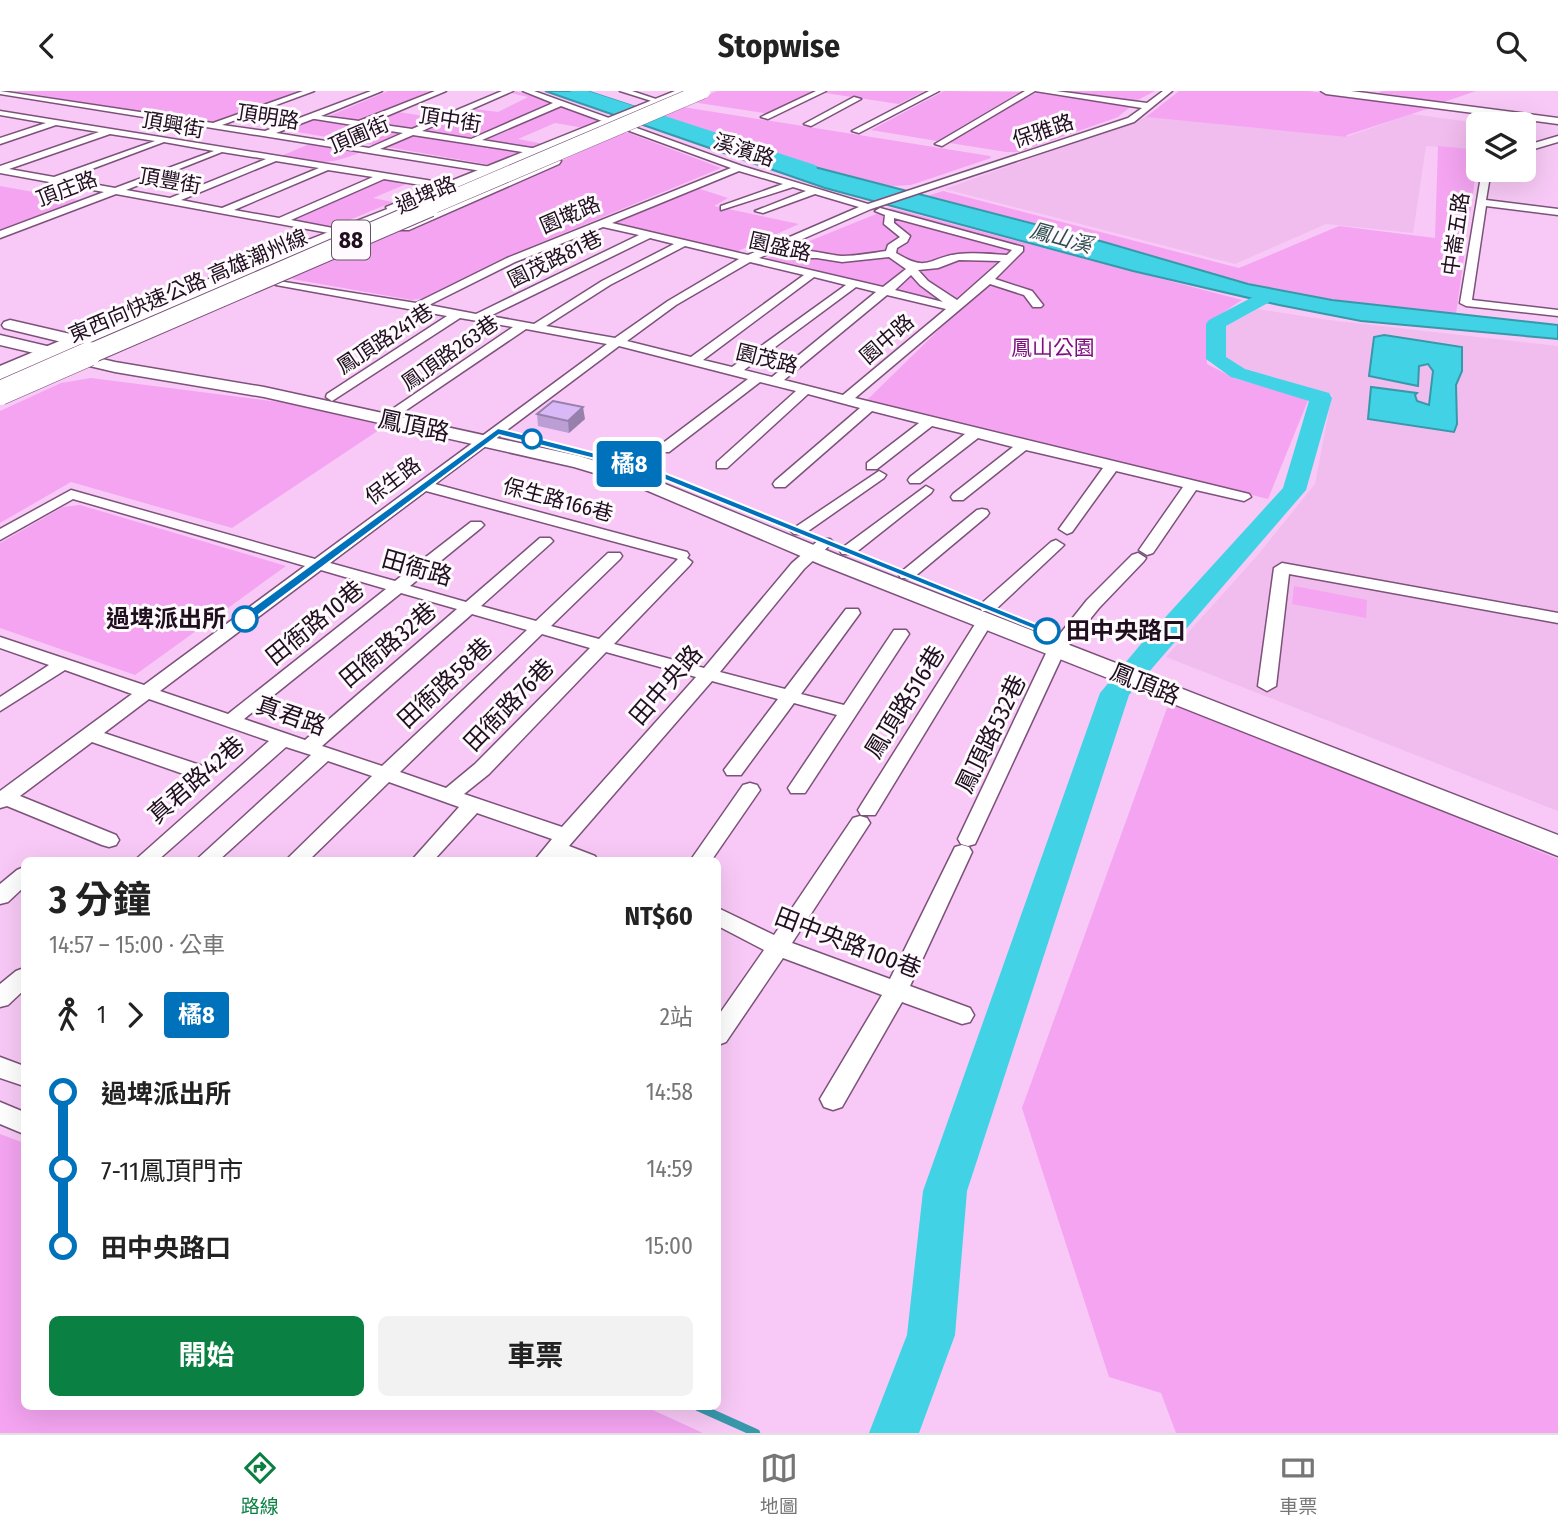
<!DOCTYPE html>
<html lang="zh-TW">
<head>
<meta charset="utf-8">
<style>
	:root { --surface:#fff; --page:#f2f2f2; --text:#222; --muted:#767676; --line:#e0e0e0; --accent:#0b8043 }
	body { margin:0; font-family:"Fira Sans Condensed","Noto Sans TC",sans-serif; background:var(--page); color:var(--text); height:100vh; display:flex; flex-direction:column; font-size:26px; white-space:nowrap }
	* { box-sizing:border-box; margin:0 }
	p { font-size:23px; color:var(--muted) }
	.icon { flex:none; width:38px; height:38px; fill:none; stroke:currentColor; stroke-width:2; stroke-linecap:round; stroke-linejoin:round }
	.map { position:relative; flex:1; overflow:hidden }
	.sheet { position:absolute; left:21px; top:766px; width:700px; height:553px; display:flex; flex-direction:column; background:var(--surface); border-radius:10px; box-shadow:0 7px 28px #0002 }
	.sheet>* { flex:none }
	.badge { padding:0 14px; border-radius:5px; font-size:24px; line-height:46px }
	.buttons { position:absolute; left:1466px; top:21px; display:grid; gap:14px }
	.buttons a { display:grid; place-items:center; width:70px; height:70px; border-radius:10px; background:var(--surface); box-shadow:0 7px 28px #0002; font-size:35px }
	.map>.badge { position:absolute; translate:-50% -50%; box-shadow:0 0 0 4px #fff }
	.legs { display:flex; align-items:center; gap:10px; height:77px; padding:0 28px; font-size:23px }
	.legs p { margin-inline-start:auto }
	.headline { display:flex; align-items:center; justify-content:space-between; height:119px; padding:0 28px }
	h1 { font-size:38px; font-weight:700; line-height:52px }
	.primary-button { display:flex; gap:14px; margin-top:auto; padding:14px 28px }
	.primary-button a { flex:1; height:80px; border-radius:10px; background:var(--accent); color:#fff; font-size:28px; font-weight:700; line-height:80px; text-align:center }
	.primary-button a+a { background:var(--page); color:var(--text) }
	ul { padding:0 28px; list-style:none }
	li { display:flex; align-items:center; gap:24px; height:77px; font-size:26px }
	li i { display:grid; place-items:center; width:10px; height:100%; margin:0 9px; background:currentColor }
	li i::after { content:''; width:18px; height:18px; margin:-9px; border:5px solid; border-radius:50%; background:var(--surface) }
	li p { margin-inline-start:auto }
	li:first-child i { background:linear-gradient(#0000 50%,currentColor 0) }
	li:last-child i { background:linear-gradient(currentColor 50%,#0000 0) }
	header { display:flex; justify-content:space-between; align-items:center; height:91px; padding:0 28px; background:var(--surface); font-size:32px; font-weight:700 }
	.menu { display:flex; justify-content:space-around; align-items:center; height:98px; border-top:2px solid var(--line); background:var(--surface); font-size:19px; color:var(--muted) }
	.menu a { display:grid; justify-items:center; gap:4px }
	.menu .on { color:var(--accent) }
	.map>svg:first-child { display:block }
</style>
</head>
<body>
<header><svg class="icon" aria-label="back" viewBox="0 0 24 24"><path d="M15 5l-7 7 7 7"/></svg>Stopwise<svg class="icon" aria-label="search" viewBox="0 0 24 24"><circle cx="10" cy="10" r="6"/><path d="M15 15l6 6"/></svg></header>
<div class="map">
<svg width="1558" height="1342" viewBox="0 0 1558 1342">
	<rect width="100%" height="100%" fill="#f8c9f6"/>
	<path fill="#f1bcee" d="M1411,23l75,10h-7v26l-53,-4 -13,87 -87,-9 -91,40 -290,-75 201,-72 200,20z
		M1258,218l70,11 230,26v465l-392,-154 90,-100 59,-73 17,-89 -95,-27 -11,-9 -4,-31z"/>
	<path fill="#f4a4f1" d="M13,0h289l-88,32z
		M388,0h51l-79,30 -33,-4z
		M515,0l40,12 -78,35 -51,-6 -1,-2 50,-21 23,3 30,-15 -17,-4z
		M717,0h101l-48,23 -78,-12z
		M828,0h96l-25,13 -74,-11z
		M944,0l76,1 -83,49 -66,-11z
		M1054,0h101l-21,11z
		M1179,0h129l125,16 -86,28 -1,2 -200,-20z
		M1382,0h94l-32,11 -66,-9z
		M1033,3l4,-1 93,14 -12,10 -99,35h-13l-56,-9z
		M564,15l36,16 -16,6 -29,-5 -37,16 26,5 -11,5 -51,-7z
		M683,16l307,49 1,2 -80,27 -19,1 -62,-11 -171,-58z
		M398,21l39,6v1l-26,11 -43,-7z
		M313,28l90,13 2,2 -32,11 -87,-15z
		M621,42h8l92,35 -210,87 -87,43 -12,2 -120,-21 3,-4 193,-80z
		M419,43l106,17 -32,13h-8l-98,-17z
		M312,52l48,7 1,2c-36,15 -43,10 -80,4z
		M1438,55l41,4 -23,164 -161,-19 -174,-43 -197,-55 19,-6 296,77 100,-42 96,12z
		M383,88l26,4 -36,15 20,4 -56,23 -10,2 -34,-6 1,-3z
		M0,95l84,15 -84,31z
		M697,97l31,10 -14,8 85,18 -61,27h-6l-116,-27 1,-3z
		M891,117l351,92c-32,21 -37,24 -35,64l29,15 73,19 -41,101 -401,-99 94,-92 -196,-49z
		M91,287l196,25 98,23 -153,102 -161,-46 -71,41v-112l61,-28z
		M80,414l206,61 -151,109 -135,-47v-85l63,-36z
		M1294,495l73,14 -1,18 -74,-14z
		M1181,615l377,153v574h-382l-15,-40 -52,-16 -87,-269 145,-400z
		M0,1043l24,9v264h622l57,26h-703z"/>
	<path fill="#41d2e6" stroke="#3798aa" stroke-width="2" d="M545,0h42l73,24 22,12 37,9 26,13 359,93 144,42 84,16 226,25v14l-197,-18 -82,-16 -146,-34 -308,-83z
		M1384,244l78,12v24l-6,14 1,39 -3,8 -86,-13 3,-32 46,6 -2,2 2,6 12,4 4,-34 -5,-7 -9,2 -1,20 -49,-10 5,-39z"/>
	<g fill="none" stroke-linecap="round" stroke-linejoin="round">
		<path stroke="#3798aa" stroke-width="8" d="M698,1316l58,26"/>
		<path fill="#41d2e6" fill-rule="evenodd" d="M569,0h19l227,74 2,3 -2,3h-10z
			M1268,198l9,6 -2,4 -49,27v31l19,12 84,24 3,5 -26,92 -177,205 -162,496 -12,144 -36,98h-50l38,-98 16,-144 177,-498 41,-49 142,-156 26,-87 -78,-24 -25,-18v-35l3,-4z"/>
		<defs>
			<path id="street" d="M0,0l213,32 90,-32h11l-92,34 43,6 106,-40h11l-61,25 38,5 76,-30h11l-76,32 42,6 90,-38h11l-91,40 49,8 82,-36 -30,-12h11l208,75 126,38 260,-86 14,-10 -107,-17h21l91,12 16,-12h9l-38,31 -263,87 -112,49 124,29 23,-18 -17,-12 -47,5 -25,-4h-29l-5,-3c15,-10 42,0 59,1 14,0 30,-3 44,-5l2,-6 12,-8 -16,-13 1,-9 -10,-4 5,-3 143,39v4l-28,28 37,12 11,14 -2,2h-8l-9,-12 -34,-11 -135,114 394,96 2,3 -7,4 -48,-11 -43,63 -6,2 -8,-5 44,-63 -67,-16 -44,61 -5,2 -8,-5 44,-61 -77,-18 -63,50h-10l-2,-3 2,-3 60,-47 -35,-9 -58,45h-10l-2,-3 2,-3 55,-43 -33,-8 -55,43h-10v-6l52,-40 -47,-12 -87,76h-10l-2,-3 2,-3 85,-73 -52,-14 -81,74h-10v-6l79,-71 -36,-9 -91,70h-10v-6l89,-67 -129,-33 -184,138 252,68 2,3 -2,3 5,4 -2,3 -76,79 90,24 88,-105 28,-24h10l3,3 -3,3 -26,24 -84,103 65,17 61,-80h12l2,4 -59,81 43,11 50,-75h12l3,4 -104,159h-14l-3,-5 49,-73 -43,-12 -53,72h-14l-3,-5 54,-71 -66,-18 -143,165 26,10 3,5h-32l-8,-3 -2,3h-22l18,-22 -75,-26 -44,48h-22l48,-54 -70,-25 -81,79h-23l87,-85 -44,-15 -110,100h-23l116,-106 -25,-8 -129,114h-23l135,-120 -120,-42 -45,34 102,34 3,5 -3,5h-14l-100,-35 -72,54 96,39 3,5 -3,5 -7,2 -7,-2 -95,-39 -7,2v-17l132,-97 -67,-24 -65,41v-14l49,-32 -49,-17v-11l144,48 161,-119 -232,-67 -73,41v-11l71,-39 244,69 292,-215 -81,-15 -127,86 -5,-1v-6l119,-81 -53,-9 -128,83 -6,-4 1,-3 120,-78 -171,-31 -6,-3 2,-2 144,23 91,-45 224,-90 -170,-62 -79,34 56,9 1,2 -4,3 -122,-19 -33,14 111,18v4l-3,1 -488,-78zM313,28h2l88,14 -34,15 -93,-15zM739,80l44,13 -62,22v4l72,-23 13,4 -51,20 8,2 52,-19 44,13 -111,48 -136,-32zM894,127l118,32 -5,5c-16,-1 -34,-3 -49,-1 -31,4 -29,19 -62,-1l1,-5 10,-6 3,-6 -16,-13zM603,136l36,8 -163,79 -47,-9 86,-43zM650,147l24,6 -72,37 -68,43 -44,-8zM685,155l54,13 -71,42 -53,37 -69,-12 64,-41zM959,169l42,1 -44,39 -29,-19 -10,-11 20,-2zM750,171l54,13 -113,82 -64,-16 49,-36zM911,184l9,10 23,17 -48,-12zM814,186l32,8 -114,82 -29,-7zM856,196l20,5 -104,85 -28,-7zM887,204l59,14 -103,86 -59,-15zM426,400l249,67 3,1 -79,80 -48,-13 69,-67 2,-3 -2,-3h-12l-72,68 -55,-15 69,-62 3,-3 -3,-3h-10l-74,64 -56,-16 71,-58 3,-3 -3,-3h-10l-76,59 -65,-18zM321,479l65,19 -158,125 -68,-23zM401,502l56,16 -152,131 -61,-21zM472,523l55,16 -145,136 -60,-20zM542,543l48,14 -115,116 -29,24 -46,-16zM606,561l90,25 -134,150 -98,-33 25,-20z
				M620,0h12l30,10 -4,2z
				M816,0h10l-58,28 -7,-2z
				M929,0h10l-80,42 -7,-2z
				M1025,0h10l-93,55 -7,-2z
				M854,6l7,2 -50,27 -7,-2z
				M0,20l445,72 5,3 -5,3 -61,-10 -93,41 47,9v4l-4,1 -218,-40 -116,44v-7l104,-39 -104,-19v-7l99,-34 -43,-7 -56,19v-6l46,-15 -46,-8zM110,43l45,7 -101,36 -45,-8zM164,51l50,9 -99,37 -50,-9zM222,61l44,7 -96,39 -44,-8zM276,70l43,7 -97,40 -41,-8zM328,79l45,7 -94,41 -45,-8z
				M1558,45v6l-34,10v-6z
				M1482,79h9l-5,30 72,9v6l-72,-9 -14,94 86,10v6l-92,-10 -6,-3z
				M879,380l7,4 -2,3 -80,56h-10l-3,-3 3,-3z
				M926,395l7,4 -2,3 -77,61h-12l-2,-3 2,-3z
				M982,418l5,1 2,3 -2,3 -74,62h-12l-2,-3 2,-3 76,-62z
				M1056,449l8,5 -3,3 -67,63h-12l-2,-4 2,-4 69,-61z
				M1138,462l8,5 -2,3 -45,47 -34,42 -90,194 -7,2 -7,-2 -3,-5 90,-190 39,-49 45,-45z
				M1282,472l276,50v10l-269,-49 -13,112 -9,5 -9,-5 16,-118z
				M985,525l8,5 -118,194h-14l-3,-5 3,-5 116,-184z
				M750,692l7,2 3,5 -49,71h-21l53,-76z
				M860,725l7,2 3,5 -78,120 98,36 65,-132 7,-2 7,2 3,5 -62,134 60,22 4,7 -4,7 -8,2 -60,-22 -60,105 -9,3 -9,-3 -4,-8 62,-104 -99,-37 -57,84 -8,3v-29l46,-66 -46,-24v-18l56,27 79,-117z
				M24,776v20l-16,15 -8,2v-20l17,-14z
				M24,877v22l-16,15 -8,2v-23l16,-13z
				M0,966l24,9v20l-24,-8z
				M0,1011l24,10v22l-24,-10z"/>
			<path id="secondary" d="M675,0h14l-291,119h-10l-2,-3z
				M1321,0h30l207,27v6l-232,-30z
				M555,66l6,4 -2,3 -150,66h-10l-2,-3z
				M10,229l95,22 2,4 -8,5 -95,-23 -2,-3 2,-3z
				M0,244l115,27 149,25 315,69 69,21 190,78 720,280v21l-736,-291 -188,-80 -60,-18 -310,-70 -149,-25 -115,-27z"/>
			<path id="highway" d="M586,40l5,1 2,3 -2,3 -391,158 -200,85v-15l186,-78z"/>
		</defs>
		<use href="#street" stroke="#7c527a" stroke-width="3"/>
		<use href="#secondary" stroke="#7c527a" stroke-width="3"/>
		<use href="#highway" stroke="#7c527a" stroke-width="3"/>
		<use href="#street" fill="#fff" fill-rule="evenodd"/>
		<use href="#secondary" fill="#fff" fill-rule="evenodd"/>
		<use href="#highway" fill="#fff" fill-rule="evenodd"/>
		<defs>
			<path id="highway-bridge-far2" d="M426,118l277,-118"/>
			<path id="highway-bridge-far1" d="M85,265l345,-149"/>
			<path id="highway-bridge" d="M0,302l89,-39"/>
		</defs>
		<use href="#highway-bridge-far2" stroke="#7c527a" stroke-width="16" stroke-linecap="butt"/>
		<use href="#highway-bridge-far1" stroke="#7c527a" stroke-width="21" stroke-linecap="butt"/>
		<use href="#highway-bridge" stroke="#7c527a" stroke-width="25" stroke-linecap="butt"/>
		<use href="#highway-bridge-far2" stroke="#fff" stroke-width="15"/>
		<use href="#highway-bridge-far1" stroke="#fff" stroke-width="19"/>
		<use href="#highway-bridge" stroke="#fff" stroke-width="24"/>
	</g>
	<path fill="#ba9ed4" d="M537,323l48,5 -16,14 -31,-7z"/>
	<path fill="#9781ac" d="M583,316l2,12 -16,14 -1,-12z"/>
	<path fill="#d8b8f6" stroke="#9781ac" stroke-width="2" d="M553,310l30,6 -15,14 -31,-7z"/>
	<path fill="#0072bc" stroke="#fff" stroke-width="2" d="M498,337l152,39 403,164 -10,2 -400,-162 -144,-36 -250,187h-8v-6z"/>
	<g fill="#fff" stroke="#0072bc" stroke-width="3.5">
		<circle cx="532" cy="348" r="9"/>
		<circle cx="245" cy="528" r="12"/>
		<circle cx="1047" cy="540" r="12"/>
	</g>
	<g text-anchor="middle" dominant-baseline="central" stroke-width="6" stroke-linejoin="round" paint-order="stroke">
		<g font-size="21" fill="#1f0f1f" stroke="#fffafe">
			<text transform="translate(268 26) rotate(9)">頂明路</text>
			<text transform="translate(450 29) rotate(9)">頂中街</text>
			<text transform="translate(173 34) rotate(10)">頂興街</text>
			<text transform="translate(1043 40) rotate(-19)">保雅路</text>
			<text transform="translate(359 44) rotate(-23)">頂圃街</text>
			<text transform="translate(744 59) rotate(18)">溪濱路</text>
			<text transform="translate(170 90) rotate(10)">頂豐街</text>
			<text transform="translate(67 98) rotate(-21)">頂庄路</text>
			<text transform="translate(426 104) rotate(-23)">過埤路</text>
			<text transform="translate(570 124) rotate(-23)">園墘路</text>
			<text transform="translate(1456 143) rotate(-82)">中崙五路</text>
			<text transform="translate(780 156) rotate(13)">園盛路</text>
			<text transform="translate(555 168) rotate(-26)">園茂路81巷</text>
			<text transform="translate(188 195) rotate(-23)">東西向快速公路 高雄潮州線</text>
			<text transform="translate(385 248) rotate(-33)">鳳頂路241巷</text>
			<text transform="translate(887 248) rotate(-41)">園中路</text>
			<text transform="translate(450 262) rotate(-35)">鳳頂路263巷</text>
			<text transform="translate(767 268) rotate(14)">園茂路</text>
			<text transform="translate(393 390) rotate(-37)">保生路</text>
			<text transform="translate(558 409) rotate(15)">保生路166巷</text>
		</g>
		<g font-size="21" font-style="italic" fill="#2f4d51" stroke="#fffafe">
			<text transform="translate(1061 147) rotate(15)">鳳山溪</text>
		</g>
		<g font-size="21" fill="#7c0e7d" stroke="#fffafe">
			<text x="1053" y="257">鳳山公園</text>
		</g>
		<rect fill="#fffafe" stroke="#625662" stroke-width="2" x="332" y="129.5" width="38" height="39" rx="5"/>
		<g font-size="23" font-weight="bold" fill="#1f0f1f">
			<text x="351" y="149">88</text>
		</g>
		<g font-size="24" fill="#1f0f1f" stroke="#fffafe">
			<text transform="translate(414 335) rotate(12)">鳳頂路</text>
			<text transform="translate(417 477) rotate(16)">田衙路</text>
			<text transform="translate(315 532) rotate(-39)">田衙路10巷</text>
			<text transform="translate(388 554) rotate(-40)">田衙路32巷</text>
			<text transform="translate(445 592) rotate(-43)">田衙路58巷</text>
			<text transform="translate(1145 593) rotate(22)">鳳頂路</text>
			<text transform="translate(666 594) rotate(-49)">田中央路</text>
			<text transform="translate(905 611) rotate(-58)">鳳頂路516巷</text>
			<text transform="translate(509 614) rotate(-46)">田衙路76巷</text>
			<text transform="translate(291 625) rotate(19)">真君路</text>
			<text transform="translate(991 643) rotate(-64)">鳳頂路532巷</text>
			<text transform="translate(196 689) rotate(-41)">真君路42巷</text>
			<text transform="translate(848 852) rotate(21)">田中央路100巷</text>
		</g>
		<g font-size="24" font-weight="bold" fill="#1f0f1f" stroke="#fffafe" text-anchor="end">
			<text x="226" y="528">過埤派出所</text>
			<text x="1066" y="540" text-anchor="start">田中央路口</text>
		</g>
	</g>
</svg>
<div class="buttons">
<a><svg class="icon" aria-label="layers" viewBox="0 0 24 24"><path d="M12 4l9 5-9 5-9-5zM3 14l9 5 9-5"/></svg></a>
</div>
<b class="badge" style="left:629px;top:373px;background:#0072bc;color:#fff">橘8</b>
<section class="sheet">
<div class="headline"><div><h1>3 分鐘</h1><p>14:57 – 15:00 · 公車</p></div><b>NT$60</b></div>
<div class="legs"><svg class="icon" aria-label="walk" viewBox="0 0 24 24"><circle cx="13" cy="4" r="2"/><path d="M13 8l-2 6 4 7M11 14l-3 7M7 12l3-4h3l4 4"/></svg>1<svg class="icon" aria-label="forward" viewBox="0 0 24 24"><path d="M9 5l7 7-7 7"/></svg><b class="badge" style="background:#0072bc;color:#fff">橘8</b><p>2站</p></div>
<ul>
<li><i style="color:#0072bc"></i><b>過埤派出所</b><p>14:58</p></li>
<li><i style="color:#0072bc"></i><span>7-11鳳頂門市</span><p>14:59</p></li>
<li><i style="color:#0072bc"></i><b>田中央路口</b><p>15:00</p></li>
</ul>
<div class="primary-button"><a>開始</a><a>車票</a></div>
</section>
</div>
<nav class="menu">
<a class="on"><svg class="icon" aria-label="directions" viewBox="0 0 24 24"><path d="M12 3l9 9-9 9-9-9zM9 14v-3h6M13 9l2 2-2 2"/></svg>路線</a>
<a><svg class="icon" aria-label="map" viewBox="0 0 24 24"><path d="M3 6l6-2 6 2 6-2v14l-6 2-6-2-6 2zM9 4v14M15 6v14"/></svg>地圖</a>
<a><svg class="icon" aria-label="tickets" viewBox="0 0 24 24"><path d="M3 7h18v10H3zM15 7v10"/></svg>車票</a>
</nav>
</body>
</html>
